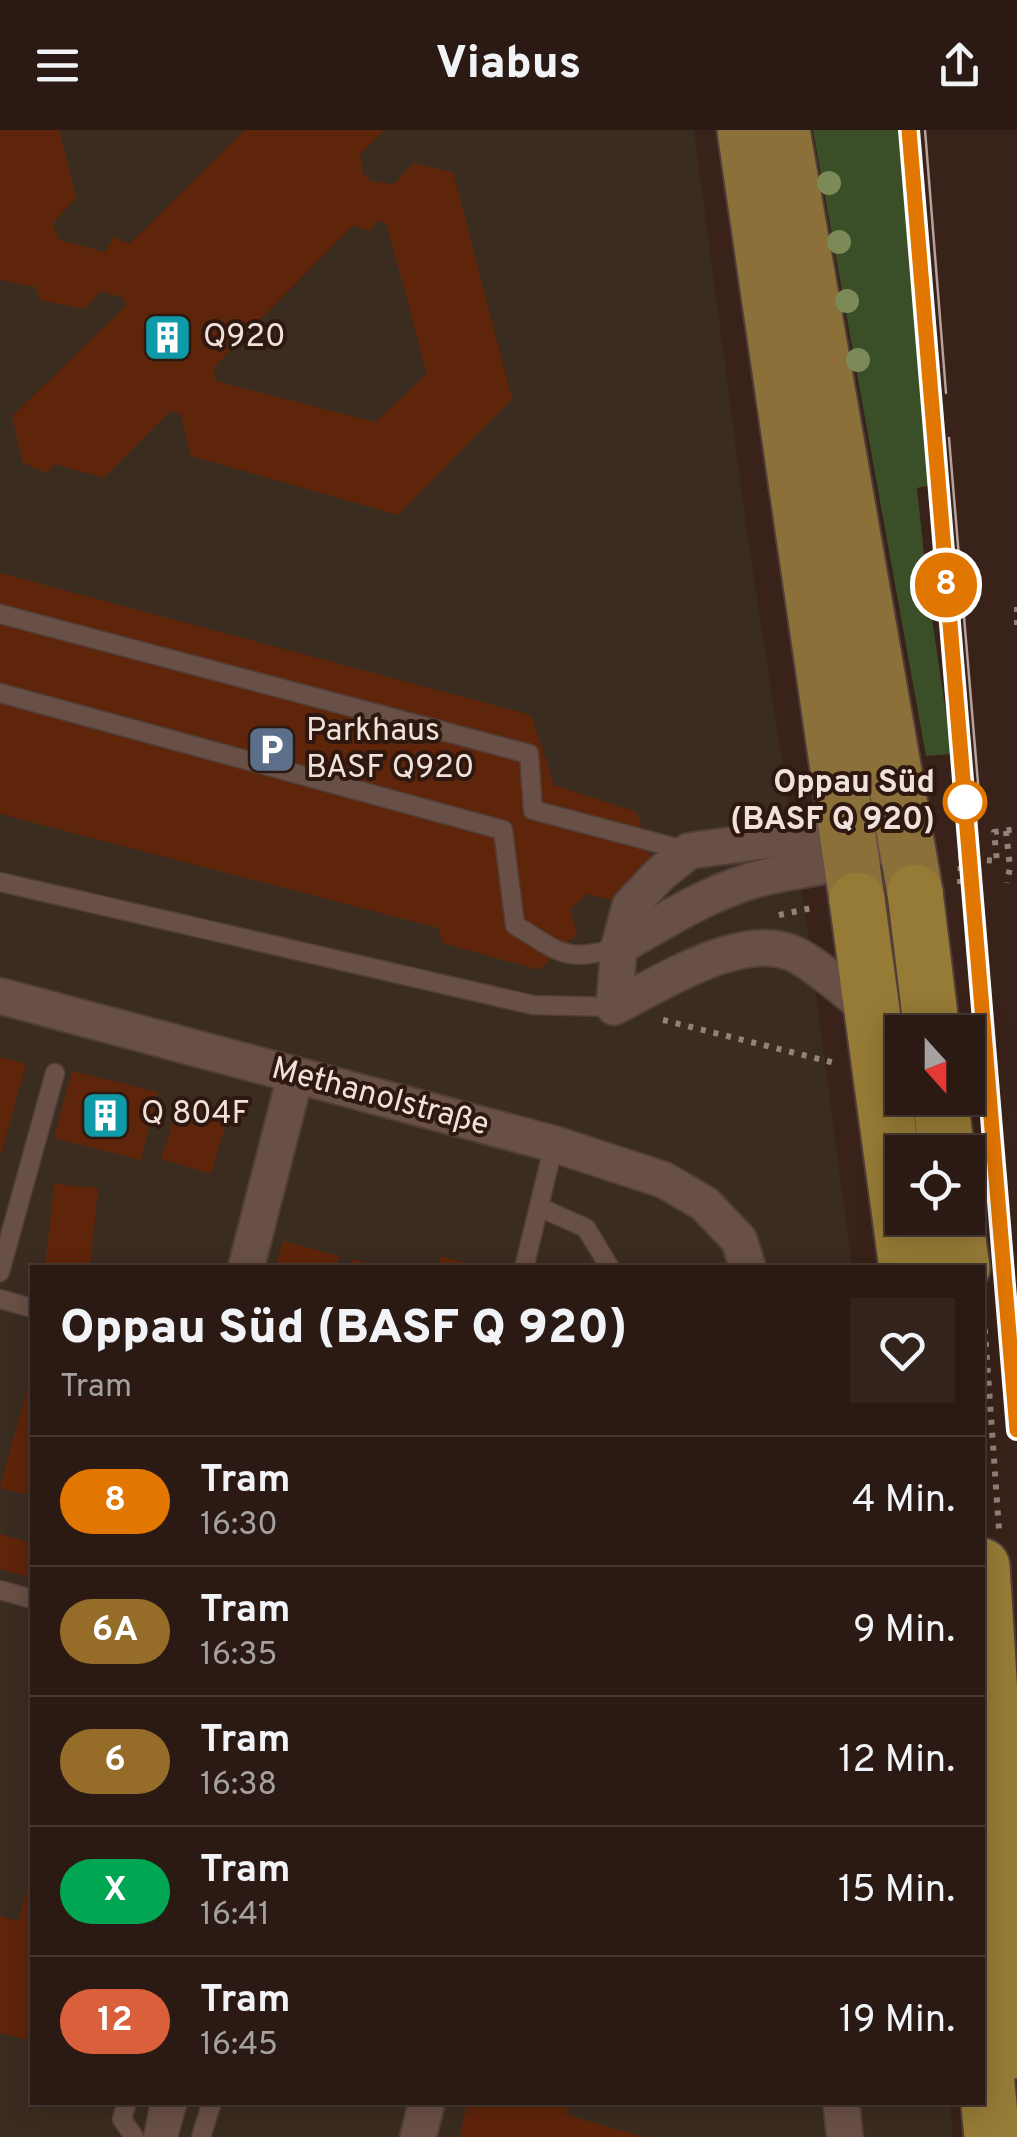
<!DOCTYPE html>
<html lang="de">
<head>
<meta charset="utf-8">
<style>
	:root { --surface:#2a1a13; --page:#32231c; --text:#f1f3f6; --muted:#a5a1a0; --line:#463833 }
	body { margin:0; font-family:Overpass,sans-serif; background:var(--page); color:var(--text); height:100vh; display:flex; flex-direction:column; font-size:38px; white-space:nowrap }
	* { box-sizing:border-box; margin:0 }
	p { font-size:32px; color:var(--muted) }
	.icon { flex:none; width:55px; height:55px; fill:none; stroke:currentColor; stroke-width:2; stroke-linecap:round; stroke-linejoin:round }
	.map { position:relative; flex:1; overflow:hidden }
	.details { position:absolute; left:30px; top:1135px; width:955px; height:840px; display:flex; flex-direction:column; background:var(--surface); border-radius:0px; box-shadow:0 5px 25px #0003,0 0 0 2px var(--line) }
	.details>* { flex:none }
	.badge { padding:0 20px; border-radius:32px; font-size:35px; line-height:65px }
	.needle { width:65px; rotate:159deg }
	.controls { position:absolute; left:885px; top:885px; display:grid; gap:20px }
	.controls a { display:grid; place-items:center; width:100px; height:100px; border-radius:0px; background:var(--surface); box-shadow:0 5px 25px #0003,0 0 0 2px var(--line); font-size:50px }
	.map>.badge { position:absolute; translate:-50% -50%; box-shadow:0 0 0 5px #fff }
	.round { display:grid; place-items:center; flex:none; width:105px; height:105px; border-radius:0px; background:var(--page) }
	.overview { display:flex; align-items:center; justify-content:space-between; height:170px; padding:0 30px }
	h1 { font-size:48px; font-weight:800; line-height:75px }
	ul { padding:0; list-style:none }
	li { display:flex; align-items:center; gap:30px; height:130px; padding:0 30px; border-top:2px solid var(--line) }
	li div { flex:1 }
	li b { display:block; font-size:38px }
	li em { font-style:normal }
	li .badge { min-width:110px; font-weight:700; text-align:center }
	header { display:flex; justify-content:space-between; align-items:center; height:130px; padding:0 30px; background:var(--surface); font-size:45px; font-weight:800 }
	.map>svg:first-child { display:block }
</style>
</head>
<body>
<header><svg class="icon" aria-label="menu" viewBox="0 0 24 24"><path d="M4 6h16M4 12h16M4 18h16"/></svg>Viabus<svg class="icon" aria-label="share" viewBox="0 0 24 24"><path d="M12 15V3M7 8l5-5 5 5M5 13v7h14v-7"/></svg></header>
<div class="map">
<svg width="1017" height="2007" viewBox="0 0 1017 2007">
	<rect width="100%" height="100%" fill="#382219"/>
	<path fill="#3b2c20" d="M0,0h694l53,402 61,400 44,335 -820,1v834h918l3,35h-953z"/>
	<path fill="#3a4f27" d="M813,0h86l32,355 -14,3 11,104 24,162 -26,2z"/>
	<path fill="#5f250a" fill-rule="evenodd" d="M0,0h59l17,67 -23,27 6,16 46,12 9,-15 15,7 116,-114h139l-24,24 3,21 5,1 2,5 24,3 19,-21 40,9 59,227 -114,116 -207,-59 -10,-42 -11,-3 -66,67 -50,-14 -7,9 -24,-10 -11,-47 114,-110 -2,-8 -23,-7 -17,18 -44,-9 -5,-13 -35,-7zM378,90l9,5 40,149 -52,48 -160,-41 -1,-14 139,-142 17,6z
		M0,443l531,142 23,70 83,27 14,49 -39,39 -25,-6 -17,15 7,25 -38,36 -97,-27 -4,-15 -438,-114z
		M0,927l26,7 -25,90h-1z
		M72,941l86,21 -17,68 -87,-22z
		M180,968l49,15 -18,61 -50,-15z
		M54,1054l44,4 -8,80h-45z
		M283,1111l56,15 -3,12h-60z
		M440,1126l36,10v2h-39z
		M352,1129l26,7v2h-29z
		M31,1246h1v120l-32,-8z
		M0,1404l32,9v35l-32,-9z
		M32,1741v170l-32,-8v-117l18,5z
		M467,1972h103l-3,13 77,22h-184z"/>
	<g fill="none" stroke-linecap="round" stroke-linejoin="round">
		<defs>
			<path id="service" d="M0,484l529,140 4,56 155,41
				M0,563l503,137 12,95c44,27 51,39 104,22
				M0,752l533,123 81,2
				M541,1078l45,20 24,40
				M524,1138l30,-124
				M0,1142l55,-199
				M0,1169l32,9
				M0,1460l32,9
				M127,1972l-5,17 12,18
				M153,2007l7,-35
				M168,2007l10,-35
				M201,2007l11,-35"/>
			<path id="minor" d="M619,817c43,-25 87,-53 135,-67 38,-11 78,-11 114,-28
				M0,866l554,148 110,36 41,24 34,36 9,28
				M614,877l5,-60 11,-41 30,-32 29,-23 117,-16 62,-2
				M614,877c48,-24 134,-81 186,-50 26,15 50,38 74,57
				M246,1138l49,-191
				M841,1972l4,35
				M418,2007l9,-35"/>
			<path id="primary" d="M745,0l112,770
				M783,6l132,756"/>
			<path id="trunk" d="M915,762l17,140
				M857,770l50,368
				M940,968l7,54
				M955,1088l7,50
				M982,1436l17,274 18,211
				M982,1900l10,107"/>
		</defs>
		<use href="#service" stroke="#513e38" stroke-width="21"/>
		<use href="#minor" stroke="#513e38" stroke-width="39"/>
		<use href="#primary" stroke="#513e38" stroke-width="59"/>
		<use href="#trunk" stroke="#513e38" stroke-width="59"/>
		<path stroke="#94827a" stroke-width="6" stroke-dasharray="5 8" stroke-linecap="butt" d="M1017,477v25
			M1006,701l4,36 -3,16
			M960,754l1,-26 36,3 -3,-29 23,-3
			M779,785l37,-8
			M663,890l172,43
			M983,1173l16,227"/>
		<use href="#service" stroke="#695046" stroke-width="18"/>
		<use href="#minor" stroke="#695046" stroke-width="35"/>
		<use href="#primary" stroke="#8b703a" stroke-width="55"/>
		<use href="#trunk" stroke="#967b36" stroke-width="55"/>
		<path stroke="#b5a39c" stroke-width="2.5" d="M909,0l108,1299
			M925,0l21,263
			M949,308l31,369"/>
	</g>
	<g fill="#7b8a57">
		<circle cx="829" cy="53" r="12"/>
		<circle cx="839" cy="112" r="12"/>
		<circle cx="847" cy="171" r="12"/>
		<circle cx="858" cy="230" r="12"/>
	</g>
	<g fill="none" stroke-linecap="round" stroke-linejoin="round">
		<defs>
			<path id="line" d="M909,0l108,1300"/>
		</defs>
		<use href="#line" stroke="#fff" stroke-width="22"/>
		<use href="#line" stroke="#e17600" stroke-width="15"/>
	</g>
	<defs>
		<symbol id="building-square" viewBox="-11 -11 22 22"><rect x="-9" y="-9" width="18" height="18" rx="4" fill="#0f9aa8" stroke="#2e1810"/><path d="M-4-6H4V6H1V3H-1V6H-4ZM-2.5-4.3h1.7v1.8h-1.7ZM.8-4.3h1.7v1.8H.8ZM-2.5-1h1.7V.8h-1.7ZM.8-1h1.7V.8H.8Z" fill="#fff"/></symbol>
		<symbol id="parking-square" viewBox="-11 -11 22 22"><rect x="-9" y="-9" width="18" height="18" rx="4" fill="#5c6f8a" stroke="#2e1810"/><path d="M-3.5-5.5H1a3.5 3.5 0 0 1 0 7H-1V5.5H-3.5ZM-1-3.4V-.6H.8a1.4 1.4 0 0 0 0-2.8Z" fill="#fff"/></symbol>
	</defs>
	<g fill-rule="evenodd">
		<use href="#building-square" x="140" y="180" width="55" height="55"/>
		<use href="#parking-square" x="244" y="592" width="55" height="55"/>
		<use href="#building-square" x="78" y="958" width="55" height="55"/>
	</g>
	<circle fill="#fff" stroke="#e17600" stroke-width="5" cx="965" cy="672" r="20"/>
	<g text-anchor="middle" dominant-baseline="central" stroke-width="8" stroke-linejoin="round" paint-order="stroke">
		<g font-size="32" fill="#f0e1db" stroke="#2e1810" text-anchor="start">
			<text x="203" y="208">Q920</text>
			<text x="306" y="602">Parkhaus<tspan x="306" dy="37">BASF Q920</tspan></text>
			<text x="141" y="985">Q 804F</text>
		</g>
		<g font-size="32" font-weight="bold" fill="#f0e1db" stroke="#2e1810" text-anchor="end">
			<text x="935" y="654">Oppau Süd<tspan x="935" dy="37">(BASF Q 920)</tspan></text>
		</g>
		<g font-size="32" fill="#f0e1db" stroke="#2e1810">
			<text transform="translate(380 968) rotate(15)">Methanolstraße</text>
		</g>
	</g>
</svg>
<div class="controls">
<a><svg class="needle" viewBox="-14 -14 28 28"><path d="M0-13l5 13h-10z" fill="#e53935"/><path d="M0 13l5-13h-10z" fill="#a5a1a0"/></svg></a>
<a><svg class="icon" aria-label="locate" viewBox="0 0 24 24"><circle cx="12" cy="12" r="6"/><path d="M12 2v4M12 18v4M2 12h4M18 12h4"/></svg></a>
</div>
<b class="badge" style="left:946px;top:455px;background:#e17600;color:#fff">8</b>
<section class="details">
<div class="overview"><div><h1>Oppau Süd (BASF Q 920)</h1><p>Tram</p></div><a class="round"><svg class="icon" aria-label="heart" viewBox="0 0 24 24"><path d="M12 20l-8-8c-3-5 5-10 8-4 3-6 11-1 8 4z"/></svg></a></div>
<ul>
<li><span class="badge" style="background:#e17600;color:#fff">8</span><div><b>Tram</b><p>16:30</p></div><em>4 Min.</em></li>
<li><span class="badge" style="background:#966c29;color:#fff">6A</span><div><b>Tram</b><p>16:35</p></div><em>9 Min.</em></li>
<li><span class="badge" style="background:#966c29;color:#fff">6</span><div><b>Tram</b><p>16:38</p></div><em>12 Min.</em></li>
<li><span class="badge" style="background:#00a651;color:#fff">X</span><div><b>Tram</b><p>16:41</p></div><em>15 Min.</em></li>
<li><span class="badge" style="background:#da603b;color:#fff">12</span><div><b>Tram</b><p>16:45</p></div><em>19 Min.</em></li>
</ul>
</section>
</div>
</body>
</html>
